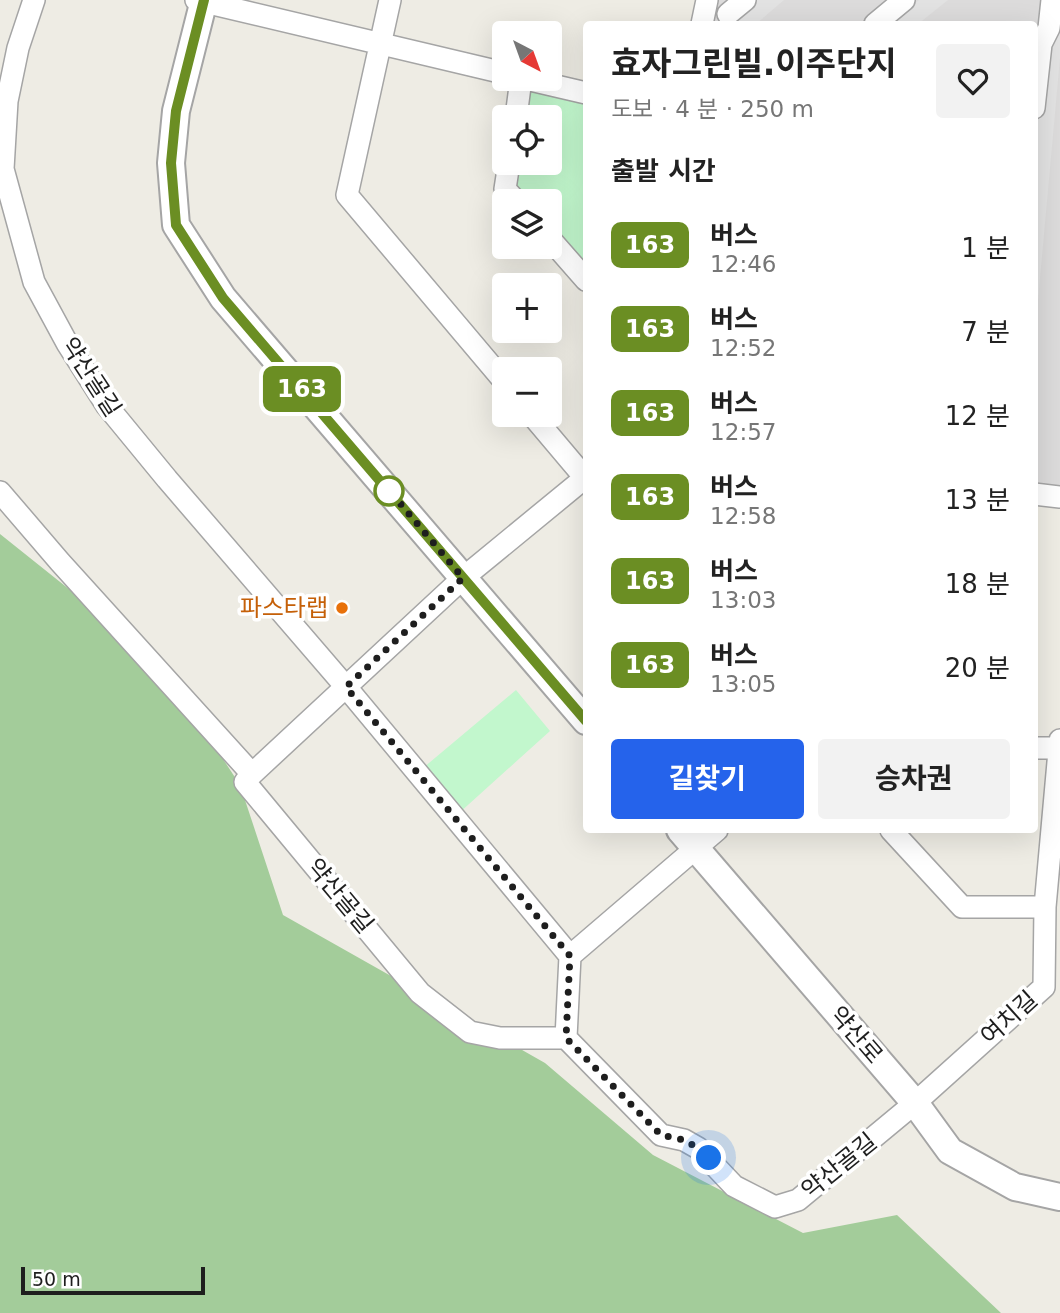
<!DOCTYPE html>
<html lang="ko">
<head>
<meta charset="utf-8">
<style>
	:root { --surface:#fff; --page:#f2f2f2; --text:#222; --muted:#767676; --accent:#2563eb }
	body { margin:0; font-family:"DejaVu Sans","Noto Sans KR",sans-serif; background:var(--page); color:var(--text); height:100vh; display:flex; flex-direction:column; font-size:26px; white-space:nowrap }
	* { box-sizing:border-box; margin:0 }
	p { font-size:23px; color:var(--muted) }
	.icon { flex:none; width:38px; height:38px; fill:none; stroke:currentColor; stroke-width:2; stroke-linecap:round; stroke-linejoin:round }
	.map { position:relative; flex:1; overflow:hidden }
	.drawer { position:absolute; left:583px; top:21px; width:455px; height:812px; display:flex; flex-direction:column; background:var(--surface); border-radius:7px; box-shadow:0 7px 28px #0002 }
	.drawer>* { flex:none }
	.badge { padding:0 14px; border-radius:10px; font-size:24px; line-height:46px }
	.needle { width:46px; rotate:139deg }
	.fabs { position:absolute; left:492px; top:21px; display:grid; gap:14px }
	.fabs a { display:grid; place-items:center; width:70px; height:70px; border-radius:7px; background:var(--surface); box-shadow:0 7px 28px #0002; font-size:35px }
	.scale { position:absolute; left:21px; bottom:18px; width:184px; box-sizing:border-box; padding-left:7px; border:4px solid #1e1e1e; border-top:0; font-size:19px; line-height:24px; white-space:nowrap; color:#1e1e1e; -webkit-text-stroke:5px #fff; paint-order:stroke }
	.you { position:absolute; width:35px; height:35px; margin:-18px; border:5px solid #fff; border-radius:50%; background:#1a73e8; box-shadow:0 0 0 10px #1a73e833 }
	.map>.badge { position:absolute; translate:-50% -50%; box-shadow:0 0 0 4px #fff }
	h2 { padding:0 28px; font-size:26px; line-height:63px }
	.round { display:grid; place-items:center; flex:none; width:74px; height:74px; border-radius:7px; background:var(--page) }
	.headline { display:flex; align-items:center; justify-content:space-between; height:119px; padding:0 28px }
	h1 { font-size:33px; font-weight:700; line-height:52px }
	.primary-button { display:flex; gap:14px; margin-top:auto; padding:14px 28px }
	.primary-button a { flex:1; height:80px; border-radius:7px; background:var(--accent); color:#fff; font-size:28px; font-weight:700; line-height:80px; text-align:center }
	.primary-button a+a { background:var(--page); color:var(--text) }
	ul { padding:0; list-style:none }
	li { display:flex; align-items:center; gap:21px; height:84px; padding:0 28px }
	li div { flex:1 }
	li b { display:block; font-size:26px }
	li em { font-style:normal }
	li .badge { min-width:77px; font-weight:700; text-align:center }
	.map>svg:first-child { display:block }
</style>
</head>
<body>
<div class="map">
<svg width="1060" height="1313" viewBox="0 0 1060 1313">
	<rect width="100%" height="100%" fill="#eeece4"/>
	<path fill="#dcdbdb" d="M708,0h352v497l-26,-3v-470h-332z"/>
	<path fill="#a3cc9a" d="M0,534l159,127 81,124 43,130 262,148 108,92 150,78 94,-18 104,98h-1001z"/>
	<path fill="#c2f7cd" d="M521,79l65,14v187l-36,-41v-38h-34l-7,-38h41v-46h-34z
		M516,690l34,41 -92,83 -35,-46z"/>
	<path fill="#e2e2e2" d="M754,0h30l-28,24h-21l-5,-4z
		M919,0h29l-30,24h-29z
		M1060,9v49l-26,286v-271z"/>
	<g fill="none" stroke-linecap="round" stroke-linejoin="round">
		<defs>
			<path id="minor" d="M34,0l-16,48 -11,53 -4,68 31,113 33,61 40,63 60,73 179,208 224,269 -4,82
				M196,0l308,73
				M390,0l-43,195 157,186
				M728,14l17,-14
				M702,24l5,-24
				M875,24l29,-24
				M526,79l60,14
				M1034,108l7,-64 8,-16 3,-28
				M516,117l5,-38
				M509,163l-4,26 11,12
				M550,239l36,41
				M532,415l54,64
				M0,492l60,70 192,212 211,-196 123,-101
				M1034,494l26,3
				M1034,748h25
				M252,774l-7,8 175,211 50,39 30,6h66l95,97 23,5 14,8 36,38 41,21 23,-7 117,-97 129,-116 1,-80 15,-167
				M891,830l71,77h83
				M570,956l147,-126"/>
			<path id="tertiary" d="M204,0l-28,111 -5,52 5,62 47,73 363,423
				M680,830l235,273 35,48 65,36 45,10"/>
		</defs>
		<use href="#minor" stroke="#a5a5a5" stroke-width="24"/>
		<use href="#tertiary" stroke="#a5a5a5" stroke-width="30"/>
		<use href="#minor" stroke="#fff" stroke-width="21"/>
		<use href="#tertiary" stroke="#fff" stroke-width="26"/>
	</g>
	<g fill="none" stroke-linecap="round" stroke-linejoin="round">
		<defs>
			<path id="line" d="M204,0l-28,111 -5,52 5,62 47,73 363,423"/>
		</defs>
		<use href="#line" stroke="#fff" stroke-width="16"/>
		<use href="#line" stroke="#6b8e23" stroke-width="10"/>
		<path stroke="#1e1e1e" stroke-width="7" stroke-dasharray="0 12.6" d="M389,491l-6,-8 80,95 -117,109 224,269 -4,82 95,97 23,5 14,8 11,10"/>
	</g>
	<circle fill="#fff" stroke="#6b8e23" stroke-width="3.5" cx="389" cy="491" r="14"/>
	<circle fill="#e8710a" stroke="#fff" stroke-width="2.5" cx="342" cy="608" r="7"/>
	<g text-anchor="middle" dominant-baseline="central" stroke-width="7" stroke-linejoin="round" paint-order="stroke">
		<g font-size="24" fill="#1e1e1e" stroke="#fff">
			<text transform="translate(91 377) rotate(57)">약산골길</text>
			<text transform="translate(340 896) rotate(50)">약산골길</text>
			<text transform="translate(1009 1018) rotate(-42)">여치길</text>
			<text transform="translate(856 1035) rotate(49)">약산로</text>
			<text transform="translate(839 1166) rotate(-39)">약산골길</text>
		</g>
		<g font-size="24" fill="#c56008" stroke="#fff" text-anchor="end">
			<text x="328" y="608">파스타랩</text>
		</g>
	</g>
</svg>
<div class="fabs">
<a><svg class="needle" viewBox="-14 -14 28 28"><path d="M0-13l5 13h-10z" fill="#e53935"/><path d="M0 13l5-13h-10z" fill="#767676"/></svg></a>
<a><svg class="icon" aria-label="locate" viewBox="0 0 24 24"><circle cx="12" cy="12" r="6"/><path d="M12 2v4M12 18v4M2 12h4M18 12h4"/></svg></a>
<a><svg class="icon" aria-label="layers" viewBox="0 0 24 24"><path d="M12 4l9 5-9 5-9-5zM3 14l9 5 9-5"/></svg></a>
<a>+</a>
<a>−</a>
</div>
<div class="scale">50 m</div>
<div class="you" style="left:709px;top:1158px"></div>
<b class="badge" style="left:302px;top:389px;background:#6b8e23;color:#fff">163</b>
<section class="drawer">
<div class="headline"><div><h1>효자그린빌.이주단지</h1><p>도보 · 4 분 · 250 m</p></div><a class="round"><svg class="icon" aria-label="heart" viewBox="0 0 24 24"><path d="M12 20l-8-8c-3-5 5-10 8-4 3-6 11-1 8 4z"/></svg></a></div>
<h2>출발 시간</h2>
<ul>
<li><span class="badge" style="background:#6b8e23;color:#fff">163</span><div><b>버스</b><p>12:46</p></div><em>1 분</em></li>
<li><span class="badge" style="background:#6b8e23;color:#fff">163</span><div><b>버스</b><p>12:52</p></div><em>7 분</em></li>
<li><span class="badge" style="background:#6b8e23;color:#fff">163</span><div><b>버스</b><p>12:57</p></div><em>12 분</em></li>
<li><span class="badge" style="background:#6b8e23;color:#fff">163</span><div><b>버스</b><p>12:58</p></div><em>13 분</em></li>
<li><span class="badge" style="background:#6b8e23;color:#fff">163</span><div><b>버스</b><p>13:03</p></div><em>18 분</em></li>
<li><span class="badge" style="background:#6b8e23;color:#fff">163</span><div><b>버스</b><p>13:05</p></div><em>20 분</em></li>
</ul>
<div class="primary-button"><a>길찾기</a><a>승차권</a></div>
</section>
</div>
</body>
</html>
